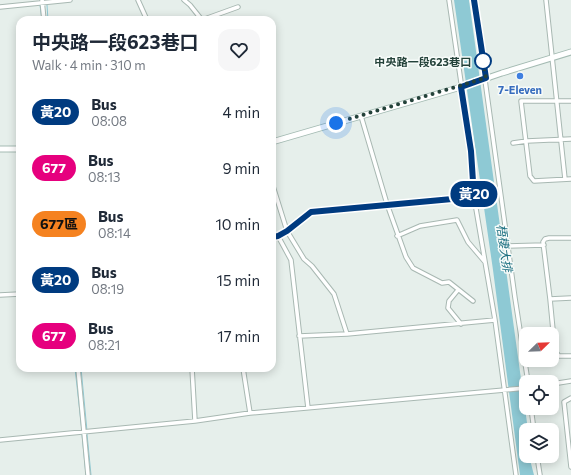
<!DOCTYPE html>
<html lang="en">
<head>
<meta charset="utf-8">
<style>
	:root { --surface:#fff; --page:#f6f6f7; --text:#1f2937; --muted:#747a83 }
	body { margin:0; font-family:Commissioner,"Noto Sans TC",sans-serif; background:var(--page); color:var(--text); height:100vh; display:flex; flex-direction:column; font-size:15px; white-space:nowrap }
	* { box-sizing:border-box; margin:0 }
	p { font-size:13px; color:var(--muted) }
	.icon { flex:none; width:22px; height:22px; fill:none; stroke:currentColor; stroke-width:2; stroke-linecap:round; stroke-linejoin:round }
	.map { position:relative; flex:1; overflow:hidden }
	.details { position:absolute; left:16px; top:16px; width:260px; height:356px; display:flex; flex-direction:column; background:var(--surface); border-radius:12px; box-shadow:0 2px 10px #0003 }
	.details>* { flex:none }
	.badge { padding:0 8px; border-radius:13px; font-size:14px; line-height:26px }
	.needle { width:26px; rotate:67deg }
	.tools { position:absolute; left:519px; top:327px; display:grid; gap:8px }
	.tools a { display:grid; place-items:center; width:40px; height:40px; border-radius:8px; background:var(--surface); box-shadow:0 2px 10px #0003; font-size:20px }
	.you { position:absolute; width:20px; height:20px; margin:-10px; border:3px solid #fff; border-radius:50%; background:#1a73e8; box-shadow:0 0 0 6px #1a73e833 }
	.map>.badge { position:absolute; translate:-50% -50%; box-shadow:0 0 0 2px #fff }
	.round { display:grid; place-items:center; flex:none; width:42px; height:42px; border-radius:12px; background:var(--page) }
	.overview { display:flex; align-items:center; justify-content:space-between; height:68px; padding:0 16px }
	h1 { font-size:19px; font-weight:700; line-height:30px }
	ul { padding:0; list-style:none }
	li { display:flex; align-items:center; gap:12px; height:56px; padding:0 16px }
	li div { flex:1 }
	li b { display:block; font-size:15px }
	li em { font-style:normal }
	li .badge { min-width:44px; font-weight:700; text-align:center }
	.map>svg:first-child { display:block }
</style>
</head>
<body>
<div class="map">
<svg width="571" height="475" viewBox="0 0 571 475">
	<rect width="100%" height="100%" fill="#e6efeb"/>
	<path fill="#8ec9d4" d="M454,0h15l59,430h-2v26h3l5,19h-14l-27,-205z"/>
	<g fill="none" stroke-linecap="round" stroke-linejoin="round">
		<path stroke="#8ec9d4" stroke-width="1" d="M40,5l2,15
			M47,5l1,15
			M75,368l7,63
			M81,368l6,63
			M82,434l4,41
			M87,434l4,41"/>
		<defs>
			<path id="street" d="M42,0l2,20
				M138,0l9,20
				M184,0l6,5 12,15
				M449,0l22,151 3,46 21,123 21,155
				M474,0l41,298 13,84
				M546,0l19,179
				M0,7l70,-7
				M202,20l36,-13
				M571,101h-50l9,75 4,5 37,-2
				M361,116l26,88 19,53 7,11 29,15 7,-1 24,19
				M513,143l14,-2 44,-2
				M272,183l15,48 17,28 8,7 22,28 13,40
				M278,236l13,24 17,148
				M397,236l23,-10 37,-6 11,22 17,20
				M272,237l6,-1 9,-5 24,-19 163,-15
				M508,246l36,-1
				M458,290l-9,11 -1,7 13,16
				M0,295l20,-1
				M571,298l-21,1 5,52 4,5h12
				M550,299l-7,-57 2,-3 4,-1h22
				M299,336l48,-2 148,-14
				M78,368l10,107
				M192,368l3,53
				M243,368l7,45
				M552,384l19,-3
				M571,398l-7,4 7,65
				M531,408l3,22
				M0,440l195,-19 55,-8 276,-25
				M537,456l3,19"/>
			<path id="secondary" d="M272,142l189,-55 41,-14 69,-21
				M0,149h20"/>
		</defs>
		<use href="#street" stroke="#a8b8b2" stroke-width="5.5"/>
		<use href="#secondary" stroke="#a4bbb3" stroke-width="7"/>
		<use href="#street" stroke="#fff" stroke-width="3.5"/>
		<use href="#secondary" stroke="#fff" stroke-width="5"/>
	</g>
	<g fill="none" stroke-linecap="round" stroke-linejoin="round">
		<defs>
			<path id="line" d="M272,237l6,-1 9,-5 24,-19 163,-15 -3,-46 -10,-64 25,-9 -12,-78"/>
		</defs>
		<use href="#line" stroke="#fff" stroke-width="9"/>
		<use href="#line" stroke="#003b80" stroke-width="6"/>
		<path stroke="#24423a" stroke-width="4" stroke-dasharray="0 7.2" d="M336,123l146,-44 4,-1 -4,-19 1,2"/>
	</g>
	<circle fill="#fff" stroke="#003b80" stroke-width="2" cx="483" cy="61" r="8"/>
	<circle fill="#3f7fe0" stroke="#f7fbf9" stroke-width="1.5" cx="520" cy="76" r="4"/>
	<g text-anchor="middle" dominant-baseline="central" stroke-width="3" stroke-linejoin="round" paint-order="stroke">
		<g font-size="11" font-weight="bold" fill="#24423a" stroke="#f7fbf9" text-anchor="end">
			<text x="471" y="61">中央路一段623巷口</text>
		</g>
		<g font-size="11" font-weight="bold" fill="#366cbe" stroke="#f7fbf9">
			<text x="520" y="89">7-Eleven</text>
		</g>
		<g font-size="12" font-style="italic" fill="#1c6f80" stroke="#f7fbf9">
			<text transform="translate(505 248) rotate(82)">梧棲大排</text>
		</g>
	</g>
</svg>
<div class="tools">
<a><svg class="needle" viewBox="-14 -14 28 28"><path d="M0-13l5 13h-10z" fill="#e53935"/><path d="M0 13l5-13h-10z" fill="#747a83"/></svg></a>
<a><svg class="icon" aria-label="locate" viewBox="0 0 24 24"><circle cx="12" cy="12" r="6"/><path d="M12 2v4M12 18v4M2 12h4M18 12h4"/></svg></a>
<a><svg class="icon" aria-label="layers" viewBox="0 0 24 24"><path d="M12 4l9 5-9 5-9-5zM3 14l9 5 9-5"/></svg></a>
</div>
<div class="you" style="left:336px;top:123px"></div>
<b class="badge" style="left:474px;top:194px;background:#003b80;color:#fff">黃20</b>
<section class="details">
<div class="overview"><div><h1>中央路一段623巷口</h1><p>Walk · 4 min · 310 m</p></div><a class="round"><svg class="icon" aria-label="heart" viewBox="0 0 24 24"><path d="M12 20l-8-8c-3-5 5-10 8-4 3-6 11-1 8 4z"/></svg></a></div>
<ul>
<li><span class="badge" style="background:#003b80;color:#fff">黃20</span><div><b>Bus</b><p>08:08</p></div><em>4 min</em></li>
<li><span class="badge" style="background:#e6007e;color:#fff">677</span><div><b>Bus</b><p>08:13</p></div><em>9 min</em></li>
<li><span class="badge" style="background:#f58220;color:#111">677區</span><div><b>Bus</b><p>08:14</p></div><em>10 min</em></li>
<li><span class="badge" style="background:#003b80;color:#fff">黃20</span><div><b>Bus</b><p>08:19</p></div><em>15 min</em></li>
<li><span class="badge" style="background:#e6007e;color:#fff">677</span><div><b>Bus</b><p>08:21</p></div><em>17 min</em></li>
</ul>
</section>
</div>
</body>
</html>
